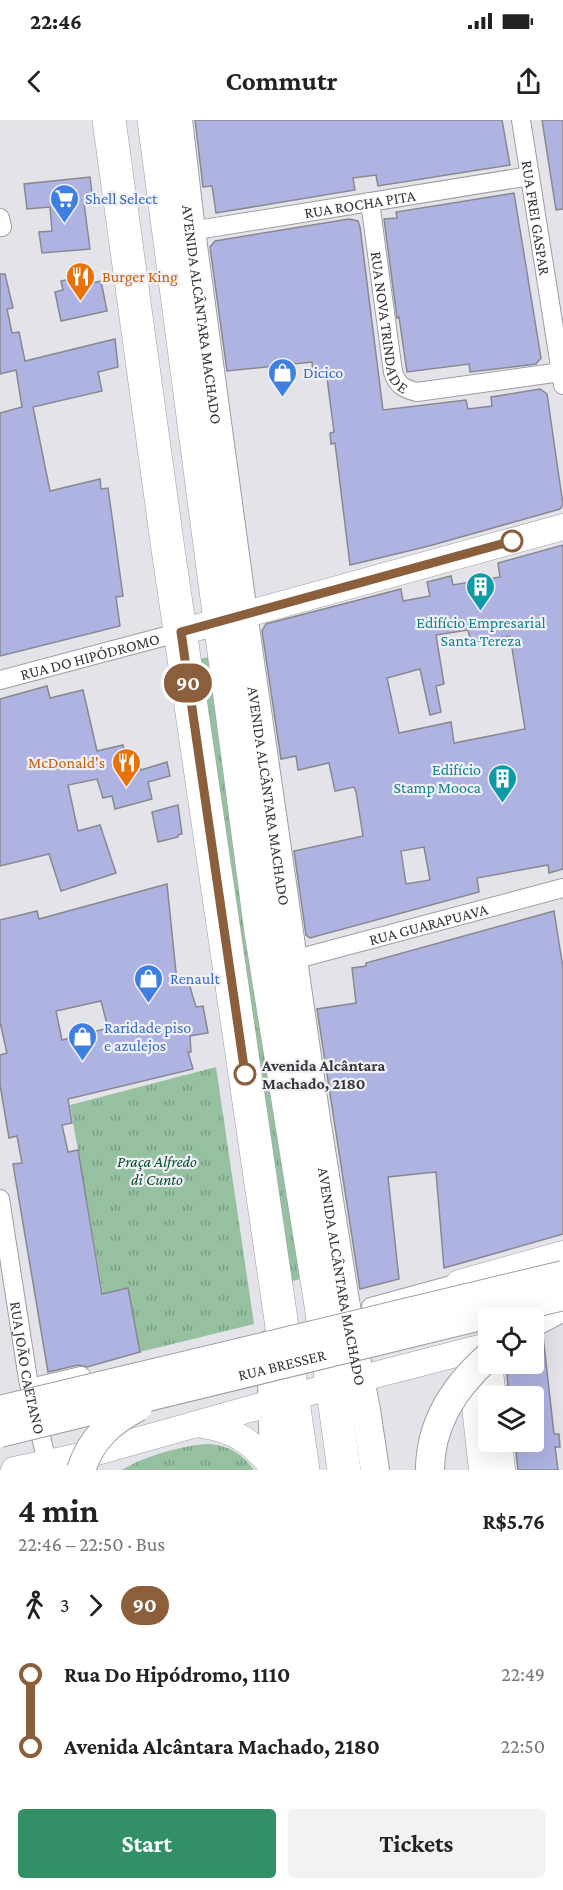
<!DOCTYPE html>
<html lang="en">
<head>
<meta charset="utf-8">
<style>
	:root { --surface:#fff; --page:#f2f2f2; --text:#222; --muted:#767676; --accent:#338f66 }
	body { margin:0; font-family:"Crimson Pro",serif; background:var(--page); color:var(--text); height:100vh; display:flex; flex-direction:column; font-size:22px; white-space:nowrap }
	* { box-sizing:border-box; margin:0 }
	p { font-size:20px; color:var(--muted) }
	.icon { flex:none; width:33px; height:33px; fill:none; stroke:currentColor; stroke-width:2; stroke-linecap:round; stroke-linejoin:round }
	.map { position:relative; height:1350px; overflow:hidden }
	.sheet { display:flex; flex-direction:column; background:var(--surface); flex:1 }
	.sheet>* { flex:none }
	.badge { padding:0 12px; border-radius:20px; font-size:21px; line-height:39px }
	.buttons { position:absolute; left:478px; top:1188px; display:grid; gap:12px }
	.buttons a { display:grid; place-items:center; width:66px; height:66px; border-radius:6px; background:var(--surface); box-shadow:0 6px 24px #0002; font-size:30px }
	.map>.badge { position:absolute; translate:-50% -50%; box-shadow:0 0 0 3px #fff }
	.legs { display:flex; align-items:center; gap:9px; height:66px; padding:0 18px; font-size:20px }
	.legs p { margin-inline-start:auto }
	.head { display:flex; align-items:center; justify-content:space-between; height:102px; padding:0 18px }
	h1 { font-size:33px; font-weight:700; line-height:45px }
	.cta { display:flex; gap:12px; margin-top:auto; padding:12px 18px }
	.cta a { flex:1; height:69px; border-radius:6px; background:var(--accent); color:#fff; font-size:24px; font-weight:700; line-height:69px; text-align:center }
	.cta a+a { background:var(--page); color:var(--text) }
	ul { padding:0 18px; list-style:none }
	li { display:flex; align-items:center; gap:21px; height:72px; font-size:22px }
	li i { display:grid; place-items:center; width:9px; height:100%; margin:0 8px; background:currentColor }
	li i::after { content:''; width:15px; height:15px; margin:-8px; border:4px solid; border-radius:50%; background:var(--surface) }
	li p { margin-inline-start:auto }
	li:first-child i { background:linear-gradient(#0000 50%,currentColor 0) }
	li:last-child i { background:linear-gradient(currentColor 50%,#0000 0) }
	.status { display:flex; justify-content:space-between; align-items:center; height:42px; padding:0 30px; background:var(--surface); direction:ltr }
	.status svg { height:16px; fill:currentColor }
	header { display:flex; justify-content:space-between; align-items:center; height:78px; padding:0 18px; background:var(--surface); font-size:27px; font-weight:700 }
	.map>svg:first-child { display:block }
</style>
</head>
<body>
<div class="status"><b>22:46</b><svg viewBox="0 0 49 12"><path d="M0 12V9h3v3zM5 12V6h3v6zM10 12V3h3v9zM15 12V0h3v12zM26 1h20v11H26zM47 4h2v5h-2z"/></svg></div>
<header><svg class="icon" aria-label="back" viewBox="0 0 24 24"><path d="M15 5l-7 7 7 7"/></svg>Commutr<svg class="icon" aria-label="share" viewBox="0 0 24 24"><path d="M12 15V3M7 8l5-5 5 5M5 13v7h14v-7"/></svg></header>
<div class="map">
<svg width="563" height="1350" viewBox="0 0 563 1350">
	<defs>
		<pattern id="grass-tufts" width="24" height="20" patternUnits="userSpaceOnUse" patternTransform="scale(1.5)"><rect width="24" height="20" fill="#95c1a1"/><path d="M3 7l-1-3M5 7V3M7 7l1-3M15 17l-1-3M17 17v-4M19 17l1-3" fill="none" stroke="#7b9e84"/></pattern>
	</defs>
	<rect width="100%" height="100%" fill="#e4e3e9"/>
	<path fill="url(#grass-tufts)" d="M209,537l92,622 -9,2 -93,-622z
		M216,947l38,257 -114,28 -12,-64 -25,5 -33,-188z
		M209,1324c19,1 34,10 45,26h-132c22,-14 61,-25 87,-26z"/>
	<path fill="#afb3e2" stroke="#88898e" stroke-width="1.5" fill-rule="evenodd" d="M195,0h307l8,45 -132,21 -2,-11 -23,3 2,12 -139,23 -4,-27 -9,1z
		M542,0h21v89l-7,1z
		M90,57l3,25 -9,1 6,46 -48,4 -3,-21 13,-1 -2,-24 -23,2 -3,-25z
		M514,73l27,165 -5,6 -66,8 -1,-8 -62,8 -8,-55 -2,1 -13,-99 13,-1 -1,-6z
		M349,99l9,2 2,6 23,183 83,-10 2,9 24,-3 -1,-9 49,-8 7,5 16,111 -3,4 -131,37 -79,19 -15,-122 -4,1 -1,-11 4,-1 -8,-62 -13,2 -1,-10 -85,9 -17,-124 5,-6z
		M0,154h5l8,34 -6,1 5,24 7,-1 6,29 90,-22 3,28 -20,5 4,19 -69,16 17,84 50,-12 1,10 7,-1 15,108 -7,1 4,29 -120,30v-243l22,-6 -6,-37 -16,4z
		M83,156l2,9 16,-4 6,30 -46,10 -6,-29 8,-2 -2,-9z
		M563,425v324l-14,4 -1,-8 -71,13 2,14 -169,46 -4,-3 -12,-84 69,-15 -7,-44 -2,-5 -19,4 -6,-28 -31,7 -2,-14 -15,3 -19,-128 4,-7 135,-35 2,12 27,-5 -3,-14 24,-6 2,9 47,-8 -2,-14zM468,510l2,9 5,3 35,-6 15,93 -71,14 -3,-21 -52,11 -12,-55 33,-9 10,46 11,-3 -5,-26 8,-2 -8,-49zM424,727l6,33 -24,4 -5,-33z
		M47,566l3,12 33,-8 14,61 26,-6 6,25 11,-3 1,3 26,-8 3,14 -22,6 4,17 -37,10 -3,-13 -9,2 -6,-19 -29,6 10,46 22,-6 16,48 -55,18 -12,-37 -49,12v-167z
		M178,685l4,29 -4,1v2l-20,5 -6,-30z
		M167,764l10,98 11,-2 8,27 7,-1 5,27 -18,3 1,16h-3l5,17 -125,30 4,24 -10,2 6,27 10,-2 24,144 26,-6 12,64 -53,15 -9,-2 -30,7 -35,-208 9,-1 -5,-27 -8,2 -9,-53v-30l7,-2 -7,-31v-102l37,-9 2,8zM101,881l7,27 -46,12 -6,-29z
		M554,791l9,57v266l-119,34 -8,-96 -48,5 11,102 -39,10 -43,-280 39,-6 -4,-35 14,-2v-3z
		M543,1216l11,98h5l1,13h-5l3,23h-40l-3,-28h19v-46h-25l-3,-32h28v-26z"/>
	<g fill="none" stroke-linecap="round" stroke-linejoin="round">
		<defs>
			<g id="street">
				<path id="s1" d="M521,0l42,265"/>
				<path id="s2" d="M370,82l23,170c4,13 11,17 24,20l144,-20"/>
				<path d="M0,98l2,9"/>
				<path id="s3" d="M191,111l339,-55"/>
				<path id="s4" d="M0,560l181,-48"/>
				<path id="s5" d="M293,840l270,-72"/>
				<path id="s6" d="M0,1079l28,180 19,84"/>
				<path d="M371,1187l88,-24"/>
				<path d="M30,1268l51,-12"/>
			</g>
			<path id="secondary" d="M181,512l382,-105
				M464,1198l-5,-35 104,-29
				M470,1241l12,109
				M489,1244l4,32
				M202,1305c35,5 51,18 73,45
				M499,1322l3,28
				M14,1350l72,-15 246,-69 155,-40"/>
			<g id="primary">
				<path id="s7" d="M178,0l13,111 52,383 73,505 29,182 21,109 9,60"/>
				<path d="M534,1202l29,-15"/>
				<path d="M273,1222l-1,62 3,66"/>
			</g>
			<path id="highway" d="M109,0l59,429 135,921
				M154,0l107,812 60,373 23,165"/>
		</defs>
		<use href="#street" stroke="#9f9da3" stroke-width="20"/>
		<use href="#secondary" stroke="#9f9da3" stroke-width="27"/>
		<use href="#primary" stroke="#9f9da3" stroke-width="30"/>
		<use href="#highway" stroke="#9f9da3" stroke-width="34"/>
		<use href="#street" stroke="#fff" stroke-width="18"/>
		<use href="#secondary" stroke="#fff" stroke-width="26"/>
		<use href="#primary" stroke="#fff" stroke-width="28"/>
		<use href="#highway" stroke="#fff" stroke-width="33"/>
		<defs>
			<g id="primary-bridge">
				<path d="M0,1290l563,-135"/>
				<path id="s8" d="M0,1313l563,-137"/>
				<path d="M81,1350c10,-31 29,-48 57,-63"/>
				<path d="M430,1350c0,-47 25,-84 59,-114"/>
			</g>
		</defs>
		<use href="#primary-bridge" stroke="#9f9da3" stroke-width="30" stroke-linecap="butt"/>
		<use href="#primary-bridge" stroke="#fff" stroke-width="28"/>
	</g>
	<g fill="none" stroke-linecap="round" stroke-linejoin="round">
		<defs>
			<path id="line-1" d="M245,954l-64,-442 331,-91"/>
		</defs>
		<use href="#line-1" stroke="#fff" stroke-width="14"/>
		<use href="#line-1" stroke="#8b5e3c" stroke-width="9"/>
	</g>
	<defs>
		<symbol id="supermarket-pin" viewBox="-11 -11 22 30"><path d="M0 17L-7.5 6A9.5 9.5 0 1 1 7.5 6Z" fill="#3f7fe0" stroke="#f1f0f6"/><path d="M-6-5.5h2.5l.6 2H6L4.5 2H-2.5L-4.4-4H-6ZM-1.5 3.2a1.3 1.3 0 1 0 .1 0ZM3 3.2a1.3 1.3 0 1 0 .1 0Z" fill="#fff"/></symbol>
		<symbol id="restaurant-pin" viewBox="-11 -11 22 30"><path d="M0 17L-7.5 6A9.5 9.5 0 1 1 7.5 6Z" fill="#e8710a" stroke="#f1f0f6"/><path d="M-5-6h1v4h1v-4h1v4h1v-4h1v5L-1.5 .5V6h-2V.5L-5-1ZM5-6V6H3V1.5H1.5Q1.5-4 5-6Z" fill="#fff"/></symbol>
		<symbol id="shop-pin" viewBox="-11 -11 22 30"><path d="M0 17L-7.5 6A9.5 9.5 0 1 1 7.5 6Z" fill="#3f7fe0" stroke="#f1f0f6"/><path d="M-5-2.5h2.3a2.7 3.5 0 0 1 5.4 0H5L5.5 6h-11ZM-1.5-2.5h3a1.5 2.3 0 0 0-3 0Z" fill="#fff"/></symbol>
		<symbol id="building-pin" viewBox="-11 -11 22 30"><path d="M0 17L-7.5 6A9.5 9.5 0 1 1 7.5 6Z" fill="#0f9aa8" stroke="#f1f0f6"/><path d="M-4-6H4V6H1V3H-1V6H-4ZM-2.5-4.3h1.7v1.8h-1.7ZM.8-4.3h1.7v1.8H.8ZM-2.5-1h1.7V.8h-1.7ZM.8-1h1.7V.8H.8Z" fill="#fff"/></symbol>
	</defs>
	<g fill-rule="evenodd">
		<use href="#supermarket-pin" x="48" y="62" width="33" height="45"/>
		<use href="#restaurant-pin" x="64" y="140" width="33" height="45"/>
		<use href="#shop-pin" x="266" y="236" width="33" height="45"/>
		<use href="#building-pin" x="464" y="450" width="33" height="45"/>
		<use href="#restaurant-pin" x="110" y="626" width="33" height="45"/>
		<use href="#building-pin" x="486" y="642" width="33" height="45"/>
		<use href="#shop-pin" x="132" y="842" width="33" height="45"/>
		<use href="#shop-pin" x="66" y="900" width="33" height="45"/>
	</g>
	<g fill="#fff" stroke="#8b5e3c" stroke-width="3">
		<circle cx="512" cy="421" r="10"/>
		<circle cx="245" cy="954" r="10"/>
	</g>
	<g text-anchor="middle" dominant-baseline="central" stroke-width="4.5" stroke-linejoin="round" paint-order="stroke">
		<g font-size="16" fill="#366cbe" stroke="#f1f0f6" text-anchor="start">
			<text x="85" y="78">Shell Select</text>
			<text x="303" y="252">Dicico</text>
			<text x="170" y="858">Renault</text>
			<text x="104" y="907">Raridade piso<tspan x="104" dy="18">e azulejos</tspan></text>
		</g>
		<g font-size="16" fill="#38373a" stroke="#f1f0f6">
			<text stroke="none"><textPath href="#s3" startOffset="171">RUA ROCHA PITA</textPath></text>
			<text stroke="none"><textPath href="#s1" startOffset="99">RUA FREI GASPAR</textPath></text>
			<text stroke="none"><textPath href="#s7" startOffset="196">AVENIDA ALCÂNTARA MACHADO</textPath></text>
			<text stroke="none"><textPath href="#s2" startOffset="122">RUA NOVA TRINDADE</textPath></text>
			<text stroke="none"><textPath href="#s4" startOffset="93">RUA DO HIPÓDROMO</textPath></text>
			<text stroke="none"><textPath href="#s7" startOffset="682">AVENIDA ALCÂNTARA MACHADO</textPath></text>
			<text stroke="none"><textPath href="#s5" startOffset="140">RUA GUARAPUAVA</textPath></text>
			<text stroke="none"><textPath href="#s7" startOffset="1168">AVENIDA ALCÂNTARA MACHADO</textPath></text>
			<text stroke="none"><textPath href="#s8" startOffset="290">RUA BRESSER</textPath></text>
			<text stroke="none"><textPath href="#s6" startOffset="171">RUA JOÃO CAETANO</textPath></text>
		</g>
		<g font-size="16" fill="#c56008" stroke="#f1f0f6" text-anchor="start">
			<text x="102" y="156">Burger King</text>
			<text x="105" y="642" text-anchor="end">McDonald's</text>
		</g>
		<g font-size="16" fill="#0d838f" stroke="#f1f0f6">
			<text x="481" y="502">Edifício Empresarial<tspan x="481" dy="18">Santa Tereza</tspan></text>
			<text x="481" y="649" text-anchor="end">Edifício<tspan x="481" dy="18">Stamp Mooca</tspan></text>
		</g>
		<g font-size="16" font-weight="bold" fill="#38373a" stroke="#f1f0f6" text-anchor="start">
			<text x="262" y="945">Avenida Alcântara<tspan x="262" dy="18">Machado, 2180</tspan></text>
		</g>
		<g font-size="16" font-style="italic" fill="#04522a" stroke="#f1f0f6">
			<text x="157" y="1041">Praça Alfredo<tspan x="157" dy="18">di Cunto</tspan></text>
		</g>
	</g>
</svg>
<div class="buttons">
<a><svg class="icon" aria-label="locate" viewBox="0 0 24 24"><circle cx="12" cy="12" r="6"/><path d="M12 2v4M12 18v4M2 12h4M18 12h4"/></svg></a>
<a><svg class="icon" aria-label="layers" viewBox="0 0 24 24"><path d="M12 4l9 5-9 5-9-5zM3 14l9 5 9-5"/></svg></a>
</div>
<b class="badge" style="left:188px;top:563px;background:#8b5e3c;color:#fff">90</b>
</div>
<section class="sheet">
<div class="head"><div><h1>4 min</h1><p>22:46 – 22:50 · Bus</p></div><b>R$5.76</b></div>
<div class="legs"><svg class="icon" aria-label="walk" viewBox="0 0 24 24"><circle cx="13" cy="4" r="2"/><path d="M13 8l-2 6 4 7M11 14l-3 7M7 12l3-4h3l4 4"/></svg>3<svg class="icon" aria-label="forward" viewBox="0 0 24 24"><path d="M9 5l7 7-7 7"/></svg><b class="badge" style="background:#8b5e3c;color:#fff">90</b></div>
<ul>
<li><i style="color:#8b5e3c"></i><b>Rua Do Hipódromo, 1110</b><p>22:49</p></li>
<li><i style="color:#8b5e3c"></i><b>Avenida Alcântara Machado, 2180</b><p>22:50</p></li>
</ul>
<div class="cta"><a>Start</a><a>Tickets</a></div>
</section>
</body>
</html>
